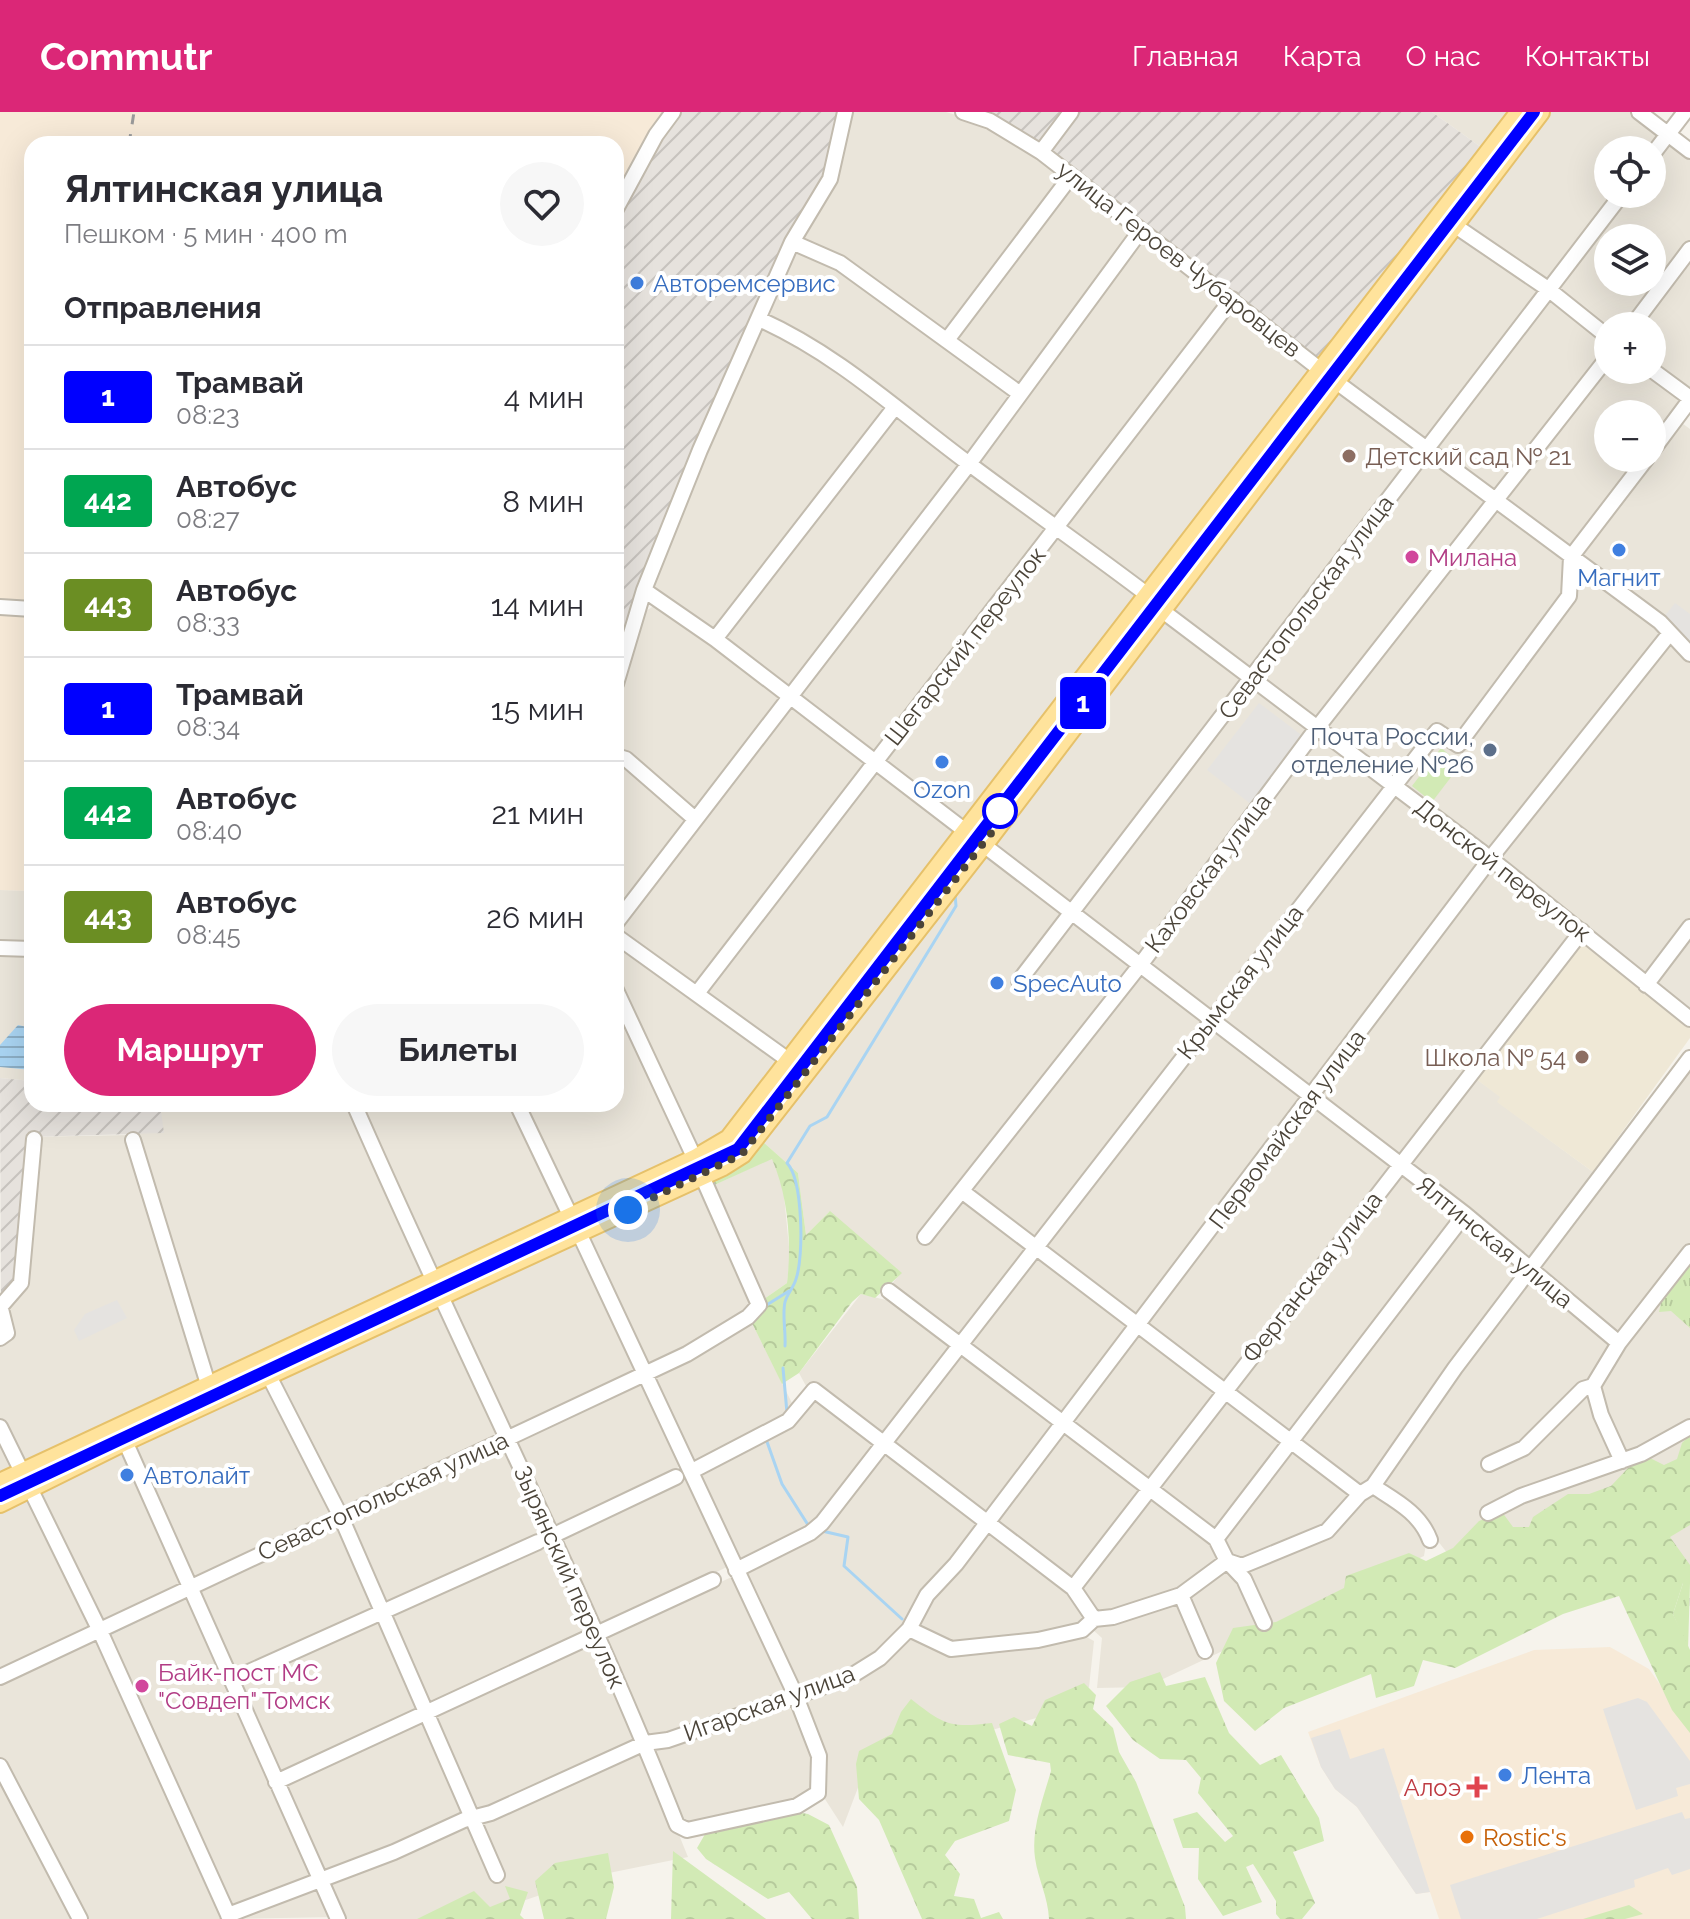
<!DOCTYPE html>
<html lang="ru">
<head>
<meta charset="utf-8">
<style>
	:root { --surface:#fff; --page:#f7f7f7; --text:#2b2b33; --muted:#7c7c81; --line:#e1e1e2; --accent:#db2777 }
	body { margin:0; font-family:Raleway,sans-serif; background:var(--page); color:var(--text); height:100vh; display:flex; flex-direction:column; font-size:30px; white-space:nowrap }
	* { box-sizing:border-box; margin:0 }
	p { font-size:26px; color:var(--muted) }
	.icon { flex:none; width:44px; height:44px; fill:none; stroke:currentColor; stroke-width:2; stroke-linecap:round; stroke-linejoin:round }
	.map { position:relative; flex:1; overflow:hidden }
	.panel { position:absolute; left:24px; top:24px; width:600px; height:976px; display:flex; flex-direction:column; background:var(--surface); border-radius:24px; box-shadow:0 8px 32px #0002 }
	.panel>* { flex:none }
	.badge { padding:0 16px; border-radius:6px; font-size:28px; line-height:52px }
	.buttons { position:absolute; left:1594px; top:24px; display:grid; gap:16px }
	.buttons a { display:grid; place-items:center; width:72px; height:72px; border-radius:50%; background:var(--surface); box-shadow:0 8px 32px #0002; font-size:40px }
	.you { position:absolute; width:40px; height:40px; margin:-20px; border:6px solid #fff; border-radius:50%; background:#1a73e8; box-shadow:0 0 0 12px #1a73e833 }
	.map>.badge { position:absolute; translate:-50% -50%; box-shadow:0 0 0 4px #fff }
	h2 { padding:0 40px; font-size:30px; line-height:72px }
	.round { display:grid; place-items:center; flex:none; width:84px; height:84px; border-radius:42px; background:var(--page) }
	.summary { display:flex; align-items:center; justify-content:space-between; height:136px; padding:0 40px }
	h1 { font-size:38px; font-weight:700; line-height:60px }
	.action { display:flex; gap:16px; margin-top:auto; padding:16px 40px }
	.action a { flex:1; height:92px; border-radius:48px; background:var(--accent); color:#fff; font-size:32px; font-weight:700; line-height:92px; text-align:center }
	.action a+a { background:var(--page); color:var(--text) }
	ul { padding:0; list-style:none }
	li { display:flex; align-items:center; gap:24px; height:104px; padding:0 40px; border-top:2px solid var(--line) }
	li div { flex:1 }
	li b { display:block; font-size:30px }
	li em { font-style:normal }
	li .badge { min-width:88px; font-weight:700; text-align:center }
	header { display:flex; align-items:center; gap:48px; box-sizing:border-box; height:112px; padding:0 40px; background:var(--accent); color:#fff }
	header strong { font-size:38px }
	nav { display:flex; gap:44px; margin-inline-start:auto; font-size:28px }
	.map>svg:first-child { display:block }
</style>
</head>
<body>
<header>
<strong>Commutr</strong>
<nav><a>Главная</a><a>Карта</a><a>О нас</a><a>Контакты</a></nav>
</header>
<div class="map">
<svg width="1690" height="1807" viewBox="0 0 1690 1807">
	<defs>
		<pattern id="industrial-furrows" width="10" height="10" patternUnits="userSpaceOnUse" patternTransform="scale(2)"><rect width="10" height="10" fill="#e6e2dd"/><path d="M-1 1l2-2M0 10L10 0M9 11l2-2" fill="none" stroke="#c7c3be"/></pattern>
		<pattern id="grass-tufts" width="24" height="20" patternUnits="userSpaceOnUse" patternTransform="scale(2)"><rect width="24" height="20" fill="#d2eab5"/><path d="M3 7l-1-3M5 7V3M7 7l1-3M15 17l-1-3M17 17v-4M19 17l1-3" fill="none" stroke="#b6ca9c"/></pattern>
		<pattern id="forest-crowns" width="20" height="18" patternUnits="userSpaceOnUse" patternTransform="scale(2)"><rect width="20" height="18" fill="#d2eab5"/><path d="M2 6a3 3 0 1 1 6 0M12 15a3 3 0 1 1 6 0" fill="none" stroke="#b6ca9c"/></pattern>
		<pattern id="water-rules" width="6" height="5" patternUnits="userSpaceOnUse" patternTransform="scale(2)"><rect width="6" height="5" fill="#a9d4f2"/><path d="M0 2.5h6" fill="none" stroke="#8caec5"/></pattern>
	</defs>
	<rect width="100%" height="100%" fill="#f6f3ec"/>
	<path fill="#eae5da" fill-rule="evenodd" d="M850,0h96l42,13 77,51 -119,160 -149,-96z
		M1432,0h83l-30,38z
		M1545,0h89l30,22 -12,16h-44v44h10l-70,91 -88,-61z
		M1668,27l22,17v86l-64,84h-18v6l-54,-43 72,-95h26v-34zM1608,126h44v44h-44z
		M1071,70l64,49 -117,158 -65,-49z
		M1456,118l87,60 -116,153 -84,-64z
		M1142,124l85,64 -171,223 -82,-61z
		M794,134l45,20 173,132 -46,60 -203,-139z
		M1690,143v139l-38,-29v-39h-16z
		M1549,184l59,46v8l-113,146 -62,-49z
		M1232,193l83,66 -168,220 -85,-65z
		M760,213l44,18 87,65 -175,226 -65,-46z
		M1608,250v8h38l40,31 -34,44v-31h-44v44h34l-72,94 -70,-52z
		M1336,275l85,65 -170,220 -85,-62z
		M895,300l70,53 -175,227 -69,-54z
		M1679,309l11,8v220l-29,-32 -81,-63z
		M1426,344l61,48 -170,217 -61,-45z
		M969,356l83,61 -179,228 -78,-59z
		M1492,396l73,54v35l-107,143 -22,-14 -41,55 -72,-55z
		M1058,420l85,66 -178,226 -86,-64z
		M1586,463l79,59 -175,220 -90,-69 38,-50 20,15z
		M658,491l127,96 -91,115 -78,-64v-54l27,-83z
		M1161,503l85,62 -173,231 -84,-65z
		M1666,531l24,20v350l-195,-156z
		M1252,570l60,45 -171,231 -63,-46z
		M790,590l80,61 -173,225 -81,-57z
		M1319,624l69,49 -179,229 -63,-51z
		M616,648l9,4 64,56 -73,97z
		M874,656l86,63 -170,227 -86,-66z
		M1395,678l91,69 -176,231 -95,-72z
		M985,738l151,115 -216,272 8,7 35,-48 68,49 -72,94 -70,-52 12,-14 -72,-61 -23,23 -8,-62 -36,-32z
		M1492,754l86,65 -179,228 -81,-63z
		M0,778l32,1v54h-32z
		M616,829l171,121 -47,60 -44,30 -75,-158 -5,-17z
		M0,843h32v126l-32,-3z
		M1142,857l63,51 -171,222 -67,-51z
		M616,890l72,154 -114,51 -53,-103h95z
		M1210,913l98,72 -173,223 -95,-74z
		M1690,953v181l-72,91 -84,-68z
		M1472,964l29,21 -3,5 95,70 -63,92 -126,-102z
		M1312,990l83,63 -172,223 -82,-62z
		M160,992h188l75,172 -423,201v-180l28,-160 104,-2z
		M359,992h154l49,108 -129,62z
		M772,1046l11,27 7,73 -3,25 -23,16 -54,-112z
		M1399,1056l62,47 -169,224 -64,-47z
		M701,1071l55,122 -9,9 -100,53 -64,-132z
		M1467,1108l59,51 -155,212 -11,7 -63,-46z
		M577,1126l64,132 -132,61 -65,-131z
		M1036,1137l96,77 -71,90 -96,-74z
		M1690,1145v327l-235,-21 -42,-54 -36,-24 153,-210 90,73z
		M861,1182l25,6 70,43 -73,94 -77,-51 -7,-13z
		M437,1192l64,131 -160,77 -68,-134z
		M750,1207l44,88 -6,10 -96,46 -42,-89z
		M1138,1219l81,62 -69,91 -81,-64z
		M960,1235l97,75 -72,96 -96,-76z
		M645,1264l40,88 -130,64 -43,-89z
		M268,1269l68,133 -144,68 -62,-138z
		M814,1283l65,46 -62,81 -79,40 -41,-88 67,-37z
		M1224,1284l63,48 -70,91 -62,-49z
		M1063,1312l82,65 -72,94 -82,-61z
		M506,1331l41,91 -164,74 -39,-88z
		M124,1334l63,140 -86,39 -66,-137z
		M886,1335l97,75 -72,96 -33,38 -32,19 -50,15 -54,-118 71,-35z
		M1292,1336l64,46 -31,34 -83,34 -12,-4 -9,-19z
		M691,1365l40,88 -131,64 -41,-90z
		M1373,1377l38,25 15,30 -2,12 -278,131 -49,1 5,-50 -10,-9 3,-6 19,-2 112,-55 102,-32z
		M29,1381l65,136 -94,43v-163z
		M1150,1381l62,48 10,19 -42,32 -70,22 -13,-2 -19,-25z
		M339,1410l38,87 -143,65 -38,-85z
		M988,1415l83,62 19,31 -9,7 -130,19 -34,-21 14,-30z
		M550,1428l42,93 -162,75 -43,-93z
		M736,1463l54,118 -142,46 -46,-102z
		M188,1482l127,282 -85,37 -126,-279z
		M382,1505l41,93 -144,67 -42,-95z
		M1081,1522l13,7 -5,46 -19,22 -101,27 -110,49 -16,42 -22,-34 -21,-96 112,-61 38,18z
		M99,1525l128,282h-143l-84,-162v-76z
		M596,1527l45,102 -164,73 -44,-98z
		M793,1586l23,58 -1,32 -8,9 -121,28 -8,-5 -25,-71z
		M428,1606l42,96 -78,35 -71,24 -40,-88z
		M644,1637l44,108 -89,18 -129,44h-122l-8,-4 -16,-33z
		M0,1660l77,147h-77z
		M318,1770l17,35 -102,2z"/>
	<path fill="#f7ead8" d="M0,0h666l-50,87v-55h-584v458l-32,-3z
		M0,500l32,3v276l-32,-1z
		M1610,1535l39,22 41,58v192h-251l-9,-27 -14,2 -59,-87 -22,-18 -14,-22 -13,-35 226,-82z"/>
	<path fill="url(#industrial-furrows)" d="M682,0h158l-15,68 -199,454 -10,-1v-413l45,-83z
		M980,0h452l53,38 -164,213z
		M0,966l32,3v23h128l4,29 -135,4 -15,141 -13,19z"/>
	<path fill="#efe8d6" d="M1581,831l109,85v10l-97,134 -96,-70 3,-5 -28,-21z"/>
	<path fill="url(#grass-tufts)" d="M1690,1154v62l-19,-17 -12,1 2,-9z
		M1683,1471h7l-2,67 -15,-36z"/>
	<path fill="url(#forest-crowns)" d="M762,1029l36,32 8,62 24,-24 72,62 -27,25 -14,-4 -9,8 -53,71 -17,11 -32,-65 14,-20 23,-16c5,-41 1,-87 -15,-124l-62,28 -4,-10z
		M1690,1323v90l-20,12 20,28v18h-7l-10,31 17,36v83l-18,-23 -53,-114 -56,18 -108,54 -32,-8 -9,26 -38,12 -5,-24 -87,34 -29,23 -31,-30 -8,-38 17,-35 43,-6 68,-34 2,-12 63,-23 17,8 27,-13 26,-27 23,-9 11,15h16l4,-10 35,-23h21l22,-8 17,-18 22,-10 14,7 13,-6 5,-16z
		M1160,1560l6,14 39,-9 24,56 31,32 21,-10 38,63 5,23 -31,11 22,51 -13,16h-22l-4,-5v-13l-23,-37 -7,3 16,35 -39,14 -25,-37 1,-31h-16l-10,-29 24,-7 28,30 8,-6 -35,-43 3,-15 -15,-18 -26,-1 -27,-19 -27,-34 24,-24z
		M1084,1571l12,12 -3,14 20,19 6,24 17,30 49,125 1,12h-137c-1,-22 -11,-40 -14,-61 -4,-29 8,-59 16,-87l-1,-8 -42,-8 -9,-31 15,-7 18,9 13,-26z
		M911,1587c33,26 39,29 81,24l24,67 -7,31 -54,20 -10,14 15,19 -6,22 20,3 7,19 18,-6 4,7h-81l-43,-99 -20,-21 -3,-35 3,-13 33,-17 9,-22z
		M790,1699l18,3 21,11 28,62 2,32h-47l-23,-27 -21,7 -62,-40 -9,-11 11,-19z
		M673,1739l93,68h-95z
		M608,1741l6,34 -8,32h-62l-9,-38 20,-18z
		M505,1774l23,6 -8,23 4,4h-107l57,-28 16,16 20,-8z
		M1629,1793l14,9 -18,5h-42z"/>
	<path fill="#d2eab5" d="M1441,636l20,16 -29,38 -20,-16z"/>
	<path fill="#e5e3e0" d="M1675,491l15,11v31l-30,-23z
		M1259,591l45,34 -52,68 -45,-35z
		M117,1188l10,18 -48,23 -5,-11 11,-16z
		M1638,1586l9,4 43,59v23l-14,4 2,8 -42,14 -33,-101z
		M1340,1617l10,30 34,-11 46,144 -14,2 -59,-87 -22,-18 -14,-22 -10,-29z
		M1682,1700l3,7 5,-1v51l-18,6 -4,-7 -34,12 1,7 -98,32h-76l-11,-34z"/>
	<path fill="url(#water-rules)" d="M18,913l14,3v42l-32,-3v-22z"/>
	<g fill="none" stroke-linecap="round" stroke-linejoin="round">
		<path stroke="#a9d4f2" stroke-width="3" d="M765,1194l24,-15
			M785,1234c1,-14 -3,-31 0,-44 2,-8 9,-15 11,-23 8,-23 7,-99 -9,-116l23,-37 17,-9 129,-211 -1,-12
			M783,1256l4,45
			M766,1327l16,45 28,44
			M822,1419l26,6 -4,29 58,53
			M107,1523l29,-14"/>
		<defs>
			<path id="minor" d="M963,0l27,9 51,31 290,226 329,244 30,32
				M1639,0l51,39
				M1041,40l30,-40
				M1652,43l33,-43
				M616,97l40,-74 17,-23
				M1454,113l94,64 60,48
				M792,130l48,21 179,130
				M759,207c80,36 139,92 209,144 60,45 122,88 181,133
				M1632,214l58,-77
				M947,228l124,-164
				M1652,258l38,28
				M1652,339l38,-51
				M644,478l71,49 750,575 154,129
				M0,495l32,2
				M1160,497l331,250 199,160
				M715,527l180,-232
				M616,572l28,-94 56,-140 92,-208 38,-63 15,-67
				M616,644l10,3 69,60
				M616,811l353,-459 172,-234
				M616,824l175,126
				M0,836l32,1
				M1019,869l603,-787
				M1646,873l44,-58
				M616,878l79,169
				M698,880l534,-693
				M354,992c105,241 226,476 323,721l10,5 110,-24 21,-13 1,-37 -24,-62 -216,-461
				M517,992l53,111
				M133,1028l75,244
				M963,1080l397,302
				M925,1125l216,-273 176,-236 291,-371
				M889,1179l327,248 11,22 17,18 20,44
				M0,1193l7,28 -7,5
				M1,1194l20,-23 13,-144
				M269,1264l72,141 156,358
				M1593,1274l8,29 21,46
				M0,1315l100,204 130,288
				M125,1329l213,478
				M1489,1352l35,-16 59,-59 10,-3 26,-43 71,-91
				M692,1359l96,-50 26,-31 259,198 21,31
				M1373,1374c23,15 47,27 57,54
				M1488,1401l33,-17 120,-42 49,-27
				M552,1424l124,-59
				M1216,1427l249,-325
				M736,1458l74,-37 12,-10 615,-792 21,14 111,-149 2,-39 76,-99
				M1073,1476l509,-657
				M1181,1483l24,56
				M909,1517l18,-34 29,-31 541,-714 173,-217
				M0,1565l687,-323 61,-37 11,-12 -57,-129
				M231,1568l307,-138
				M0,1654l80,153
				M276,1670l437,-202
				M228,1803l166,-63 70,-32 27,-7 154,-70 23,-3 180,-62 32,-20 29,-29 42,20 87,-9 44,-10 12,-11 19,-2 68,-22 46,-34 15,5 85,-35 33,-37 13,-8 82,-118 235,-310"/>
			<path id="major" d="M0,1371l695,-324 34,-20 791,-1027
				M0,1391l125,-62 598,-275 19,-12 242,-310 556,-732"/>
		</defs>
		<use href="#minor" stroke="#c2bbae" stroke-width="18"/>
		<use href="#major" stroke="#e6c16a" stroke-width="22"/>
		<use href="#minor" stroke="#fff" stroke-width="14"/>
		<use href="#major" stroke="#ffe39c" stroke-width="18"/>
		<path stroke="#9a9a9a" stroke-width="2" d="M0,1384l738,-347 796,-1037"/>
		<path stroke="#9a9a9a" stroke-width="3" stroke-dasharray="10 10" stroke-linecap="butt" d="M129,32l5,-32"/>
	</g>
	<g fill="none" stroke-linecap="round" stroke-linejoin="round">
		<defs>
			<path id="line" d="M0,1384l738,-347 796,-1037"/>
		</defs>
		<use href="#line" stroke="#fff" stroke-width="18"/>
		<use href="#line" stroke="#00f" stroke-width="12"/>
		<path stroke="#4b4439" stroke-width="8" stroke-dasharray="0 14.4" d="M628,1098l114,-56 264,-340 -6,-3"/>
	</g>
	<g fill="#3f7fe0" stroke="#fff" stroke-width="3">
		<circle cx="637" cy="171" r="8"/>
		<circle cx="1619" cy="438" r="8"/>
		<circle cx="942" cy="650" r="8"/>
		<circle cx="997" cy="871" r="8"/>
		<circle cx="127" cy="1363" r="8"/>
		<circle cx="1505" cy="1663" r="8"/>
	</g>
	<g fill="#8d6e63" stroke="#fff" stroke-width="3">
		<circle cx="1349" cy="344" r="8"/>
		<circle cx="1582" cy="945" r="8"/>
	</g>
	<g fill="#d1479c" stroke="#fff" stroke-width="3">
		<circle cx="1412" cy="445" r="8"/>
		<circle cx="142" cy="1574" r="8"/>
	</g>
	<circle fill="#5c6f8a" stroke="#fff" stroke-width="3" cx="1490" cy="638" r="8"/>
	<circle fill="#fff" stroke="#00f" stroke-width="4" cx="1000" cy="699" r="16"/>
	<path fill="#e0444e" stroke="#fff" stroke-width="3" d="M1473 1663h8v8h8v8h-8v8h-8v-8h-8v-8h8z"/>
	<circle fill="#e8710a" stroke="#fff" stroke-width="3" cx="1467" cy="1725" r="8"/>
	<g text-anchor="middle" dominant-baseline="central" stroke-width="8" stroke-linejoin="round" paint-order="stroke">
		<g font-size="24" fill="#4b4439" stroke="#fff">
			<text transform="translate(1179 147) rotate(38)">улица Героев Чубаровцев</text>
			<text transform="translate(1306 495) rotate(-53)">Севастопольская улица</text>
			<text transform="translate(965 534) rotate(-52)">Шегарский переулок</text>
			<text transform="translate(1503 758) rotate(38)">Донской переулок</text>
			<text transform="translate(1208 761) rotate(-53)">Каховская улица</text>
			<text transform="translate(1240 870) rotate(-52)">Крымская улица</text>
			<text transform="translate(1287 1017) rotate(-53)">Первомайская улица</text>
			<text transform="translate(1495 1130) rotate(39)">Ялтинская улица</text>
			<text transform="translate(1312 1165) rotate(-52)">Ферганская улица</text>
			<text transform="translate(383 1384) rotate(-25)">Севастопольская улица</text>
			<text transform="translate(570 1465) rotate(66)">Зырянский переулок</text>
			<text transform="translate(769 1591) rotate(-20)">Игарская улица</text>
		</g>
		<g font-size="24" fill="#366cbe" stroke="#fff" text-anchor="start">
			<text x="653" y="171">Авторемсервис</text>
			<text x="1619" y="465" text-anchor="middle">Магнит</text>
			<text x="942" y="677" text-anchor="middle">Ozon</text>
			<text x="1013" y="871">SpecAuto</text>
			<text x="143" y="1363">Автолайт</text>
			<text x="1521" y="1663">Лента</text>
		</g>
		<g font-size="24" fill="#785e54" stroke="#fff" text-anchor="start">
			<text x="1365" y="344">Детский сад № 21</text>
			<text x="1566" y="945" text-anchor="end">Школа № 54</text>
		</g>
		<g font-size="24" fill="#b23c85" stroke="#fff" text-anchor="start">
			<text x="1428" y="445">Милана</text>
			<text x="158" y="1560">Байк-пост MC<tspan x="158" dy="28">"Совдеп" Томск</tspan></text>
		</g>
		<g font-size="24" fill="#4e5e75" stroke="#fff" text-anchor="end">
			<text x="1474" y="624">Почта России,<tspan x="1474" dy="28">отделение №26</tspan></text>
		</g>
		<g font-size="24" fill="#be3a42" stroke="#fff" text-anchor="end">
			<text x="1461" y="1675">Алоэ</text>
		</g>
		<g font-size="24" fill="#c56008" stroke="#fff" text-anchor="start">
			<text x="1483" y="1725">Rostic's</text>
		</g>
	</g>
</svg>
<div class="buttons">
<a><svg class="icon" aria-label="locate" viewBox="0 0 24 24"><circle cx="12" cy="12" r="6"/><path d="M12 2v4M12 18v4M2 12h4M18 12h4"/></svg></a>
<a><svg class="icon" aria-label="layers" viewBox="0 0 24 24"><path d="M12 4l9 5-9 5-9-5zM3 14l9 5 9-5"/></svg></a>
<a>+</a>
<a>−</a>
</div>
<div class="you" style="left:628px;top:1098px"></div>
<b class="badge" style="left:1083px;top:591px;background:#00f;color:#fff">1</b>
<section class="panel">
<div class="summary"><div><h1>Ялтинская улица</h1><p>Пешком · 5 мин · 400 m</p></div><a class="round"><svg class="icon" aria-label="heart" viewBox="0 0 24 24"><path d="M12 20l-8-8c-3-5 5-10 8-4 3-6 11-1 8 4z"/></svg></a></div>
<h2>Отправления</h2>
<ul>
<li><span class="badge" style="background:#00f;color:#fff">1</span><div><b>Трамвай</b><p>08:23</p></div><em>4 мин</em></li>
<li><span class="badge" style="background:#00a651;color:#fff">442</span><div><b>Автобус</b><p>08:27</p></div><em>8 мин</em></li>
<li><span class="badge" style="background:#6b8e23;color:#fff">443</span><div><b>Автобус</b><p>08:33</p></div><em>14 мин</em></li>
<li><span class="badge" style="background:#00f;color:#fff">1</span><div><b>Трамвай</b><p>08:34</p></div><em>15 мин</em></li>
<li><span class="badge" style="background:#00a651;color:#fff">442</span><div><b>Автобус</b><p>08:40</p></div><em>21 мин</em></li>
<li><span class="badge" style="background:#6b8e23;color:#fff">443</span><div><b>Автобус</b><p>08:45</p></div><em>26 мин</em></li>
</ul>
<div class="action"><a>Маршрут</a><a>Билеты</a></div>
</section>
</div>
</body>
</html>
